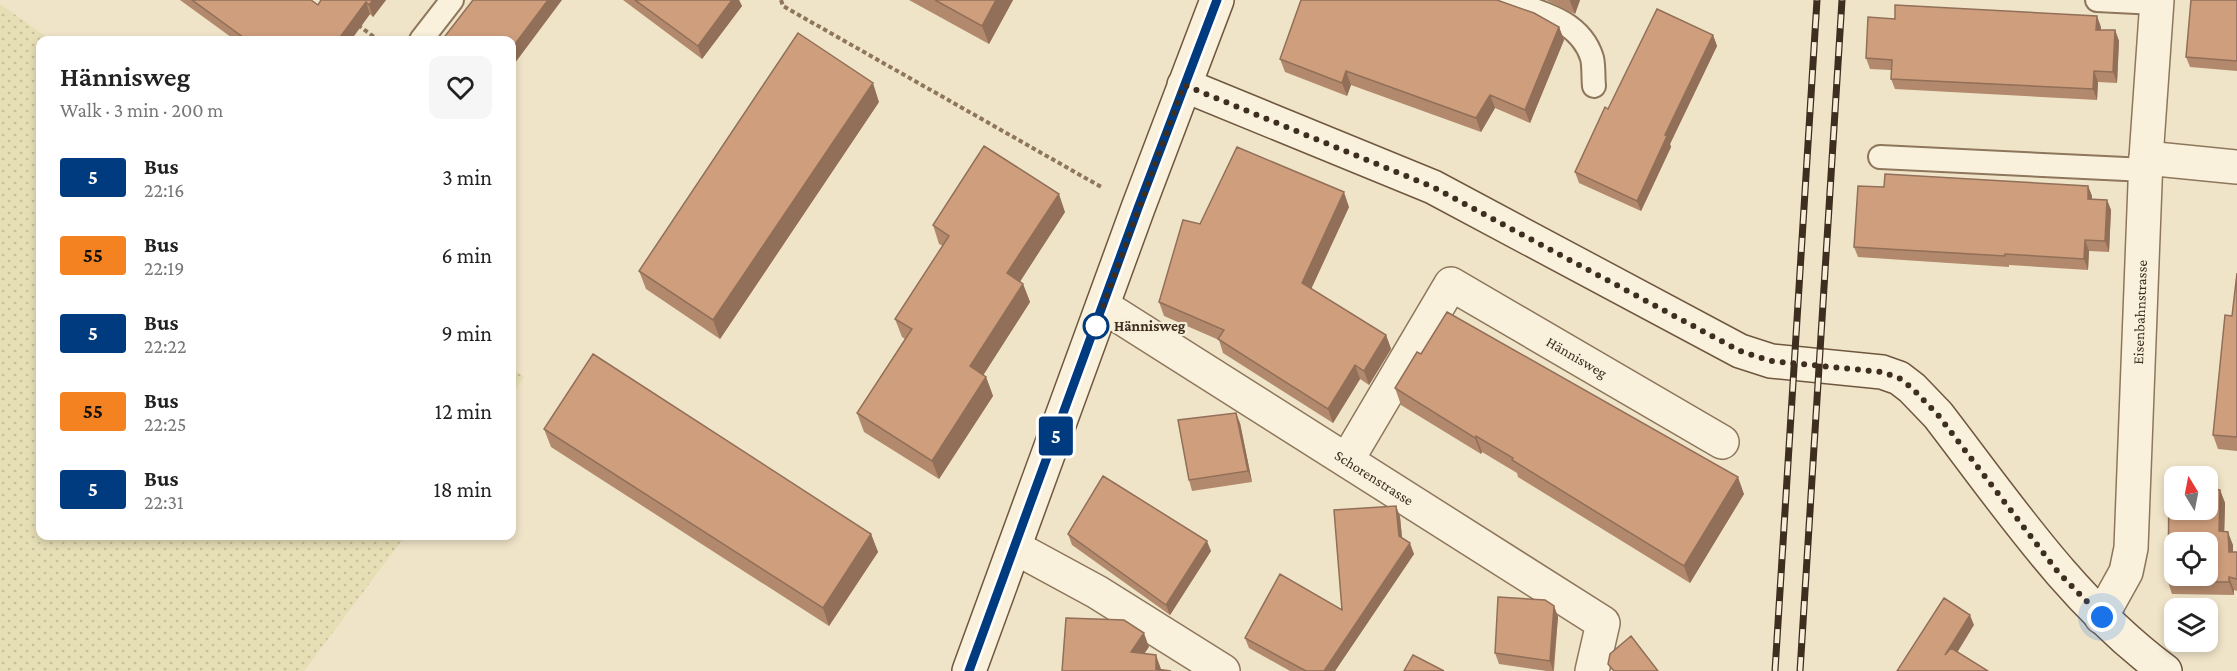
<!DOCTYPE html>
<html lang="en">
<head>
<meta charset="utf-8">
<style>
	:root { --surface:#fff; --page:#f6f6f6; --text:#222; --muted:#767676 }
	body { margin:0; font-family:"Crimson Pro",serif; background:var(--page); color:var(--text); height:100vh; display:flex; flex-direction:column; font-size:22px; white-space:nowrap }
	* { box-sizing:border-box; margin:0 }
	p { font-size:20px; color:var(--muted) }
	.icon { flex:none; width:33px; height:33px; fill:none; stroke:currentColor; stroke-width:2; stroke-linecap:round; stroke-linejoin:round }
	.map { position:relative; flex:1; overflow:hidden }
	.side { position:absolute; left:36px; top:36px; width:480px; height:504px; display:flex; flex-direction:column; background:var(--surface); border-radius:12px; box-shadow:0 3px 9px #0003 }
	.side>* { flex:none }
	.badge { padding:0 12px; border-radius:4px; font-size:21px; line-height:39px }
	.needle { width:39px; rotate:350deg }
	.buttons { position:absolute; left:2164px; top:466px; display:grid; gap:12px }
	.buttons a { display:grid; place-items:center; width:54px; height:54px; border-radius:12px; background:var(--surface); box-shadow:0 3px 9px #0003; font-size:30px }
	.you { position:absolute; width:30px; height:30px; margin:-15px; border:4px solid #fff; border-radius:50%; background:#1a73e8; box-shadow:0 0 0 9px #1a73e833 }
	.map>.badge { position:absolute; translate:-50% -50%; box-shadow:0 0 0 3px #fff }
	.round { display:grid; place-items:center; flex:none; width:63px; height:63px; border-radius:12px; background:var(--page) }
	.summary { display:flex; align-items:center; justify-content:space-between; height:102px; padding:0 24px }
	h1 { font-size:28px; font-weight:600; line-height:45px }
	ul { padding:0; list-style:none }
	li { display:flex; align-items:center; gap:18px; height:78px; padding:0 24px }
	li div { flex:1 }
	li b { display:block; font-size:22px }
	li em { font-style:normal }
	li .badge { min-width:66px; font-weight:700; text-align:center }
	.map>svg:first-child { display:block }
</style>
</head>
<body>
<div class="map">
<svg width="2237" height="671" viewBox="0 0 2237 671">
	<defs>
		<pattern id="farmland-dots" width="8" height="8" patternUnits="userSpaceOnUse" patternTransform="scale(1.5)"><rect width="8" height="8" fill="#e6deb5"/><path d="M2 2h.1M6 6h.1" fill="none" stroke="#c6bf9b" stroke-width="1.8" stroke-linecap="round"/></pattern>
	</defs>
	<rect width="100%" height="100%" fill="#f0e4c8"/>
	<path fill="url(#farmland-dots)" d="M0,4l51,36h-11v496h365l-101,135h-304z
		M512,368l12,9 -12,17z"/>
	<g fill="none" stroke-linecap="round" stroke-linejoin="round">
		<defs>
			<path id="lane" d="M1504,0c34,12 76,19 88,58 2,8 1,19 2,28
				M2097,0l59,3
				M421,40l31,-40
				M1880,157l266,13"/>
			<g id="street">
				<path d="M2146,158l91,9"/>
				<path id="s1" d="M1103,306l500,317 -11,48"/>
				<path id="s2" d="M1347,460l104,-176 271,158"/>
				<path d="M1016,548l81,44 126,79"/>
				<path id="s3" d="M2101,617l25,-45 5,-24 15,-390 11,-158"/>
			</g>
			<path id="secondary" d="M1184,85l249,102 307,164 31,10 111,11 17,6 13,10 26,27c70,91 134,187 227,256
				M969,671l169,-463 79,-208"/>
		</defs>
		<use href="#lane" stroke="#8d765c" stroke-width="26"/>
		<use href="#street" stroke="#8d765c" stroke-width="36"/>
		<use href="#secondary" stroke="#6f573f" stroke-width="36"/>
		<path stroke="#8d765c" stroke-width="4" stroke-dasharray="4.5 3" stroke-linecap="butt" d="M781,0l2,6 320,182
			M358,25l20,15"/>
		<use href="#lane" stroke="#faf1dc" stroke-width="22"/>
		<use href="#street" stroke="#faf1dc" stroke-width="33"/>
		<use href="#secondary" stroke="#faf1dc" stroke-width="33"/>
		<defs>
			<path id="rail" d="M1775,671l42,-671
				M1800,671l42,-671"/>
		</defs>
		<use href="#rail" stroke="#3d2e20" stroke-width="7"/>
		<use href="#rail" stroke="#f7eed8" stroke-width="4.5" stroke-dasharray="14" stroke-linecap="butt"/>
	</g>
	<path fill="#b2896c" d="M180,0h131l7,5 68,-5 -13,17 -3,-3 -19,26h-116z
		M623,0h116l3,6 -40,53z
		M909,0h104l-24,44z
		M1546,0h34l-5,14z
		M2237,0v71l-47,-4 -4,-10z
		M1559,27l5,13 -34,83 -35,-15 -14,24 -130,-47 -4,11 -62,-24 -5,-13z
		M2101,27v3h14l4,11 -2,42 -19,-1 -1,18 -202,-11 -4,-10v-9l-21,-1 -4,-11z
		M1713,35l4,11 -47,98 1,3 -30,64 -62,-28 -4,-11 33,-63z
		M879,102l-159,237 -74,-50 -7,-18z
		M2088,186l4,10v3l15,1 4,10 -2,42 -20,-1 -1,19 -79,-5v2l-151,-10 -4,-10z
		M1349,207l-38,82 75,46 5,14 -22,36 -9,-6 -27,44 -110,-70 -4,-13 -55,-24 -5,-14 41,-78z
		M1065,212l-45,69 3,3 7,18 -47,73 3,2 7,19 -54,83 -75,-47 -7,-19 48,-74 -3,-2 -7,-18 48,-73 -4,-2 -6,-19z
		M2237,273v178l-19,-2 -5,-14 19,-119z
		M1421,354l323,140 -54,89 -172,-106 -1,-4 -35,-21 -1,2 -80,-49 -6,-17z
		M1240,423l12,59 -60,9 -3,-11z
		M544,429l327,105 7,18 -49,74 -278,-179z
		M2220,490l5,13 -1,28 9,14v7h4v39l-3,-1v5l-62,-1 -4,-12z
		M1396,506l4,11 2,21 12,16 -79,117h-45l-41,-23 -4,-10 97,-28z
		M1068,534l143,17 -41,64 -98,-70z
		M1554,606l4,11 -4,54h-7l-48,-7 -4,-11z"/>
	<path fill="#916f58" d="M373,0h13l-13,17 -4,-12z
		M548,0h14l-50,67v-19z
		M732,0h7l3,6 -40,53 -4,-13z
		M996,0h17l-24,44 -7,-18z
		M1570,0h10l-5,14 -5,-13z
		M366,2l4,12 -19,26h-13z
		M2097,16l4,11 -1,13 -4,-10z
		M1559,27l5,13 -34,83 -5,-13z
		M2115,30l4,11 -2,42 -4,-11z
		M1713,35l4,11 -47,98 1,3 -30,64 -4,-10 28,-66z
		M1346,71l5,14 -4,11 -5,-13z
		M2094,71l4,11 -1,18 -4,-11z
		M873,83l6,19 -159,237 -7,-19z
		M1490,95l5,13 -14,24 -5,-14z
		M2088,186l4,10 -1,13 -3,-10z
		M1344,192l5,15 -42,91 -5,-15z
		M1059,194l6,18 -51,79 -7,-18z
		M2107,200l4,10 -2,42 -4,-11z
		M2085,240l4,11 -1,19 -4,-11z
		M1023,284l7,18 -53,83 -7,-19z
		M1386,335l5,14 -22,36 -5,-14z
		M1355,365l5,14 -27,44 -5,-14z
		M986,377l7,19 -54,83 -7,-18z
		M1236,413l4,10 12,59 -4,-11z
		M1476,436l6,16 -1,2 -6,-16z
		M1738,477l6,17 -54,89 -6,-17z
		M2220,490l5,13 -1,41 -5,-13z
		M1396,506l4,11 3,30 -4,-11z
		M2228,532l5,13v20l-4,-13z
		M871,534l7,18 -49,74 -6,-18z
		M1207,541l4,10 -41,64 -4,-10z
		M1410,543l4,11 -79,117h-11z
		M2229,577l5,13v5l-5,-13z
		M1554,606l4,11 -5,54 -3,-10z
		M1970,615l4,10 -25,41 -4,-11z
		M1144,633l5,14 -13,19 -5,-14z
		M1156,655l5,14v2l-5,-2z"/>
	<path fill="#cf9f7d" stroke="#916f58" stroke-width="1.5" fill-rule="evenodd" d="M192,0h119l7,5 3,-5h52l-4,5 -3,-3 -28,38h-91z
		M473,0h75l-36,48v-8h-70z
		M635,0h97l-34,46z
		M935,0h61l-14,26z
		M1301,0h196l37,13 25,14 -34,83 -35,-15 -14,23 -130,-47 -4,12 -62,-24z
		M2191,0h46v61l-51,-4z
		M1895,5l202,11 -1,14h19l-2,42 -19,-1 -1,18 -202,-10 1,-19 -26,-2 2,-41 27,2z
		M1657,9l56,26 -48,100 2,1 -30,65 -62,-29 30,-65 3,2z
		M798,33l75,50 -160,237 -74,-49z
		M984,146l75,48 -52,79 16,11 -53,82 16,11 -54,84 -75,-48 55,-84 -17,-10 54,-83 -16,-11z
		M1237,147l107,45 -42,91 84,52 -22,36 -9,-6 -27,44 -110,-70 6,-9 -65,-28 24,-82 17,4z
		M1885,174l203,12v13l19,1 -2,41 -20,-1 -1,19 -79,-5v2l-151,-9 4,-61 26,1z
		M2237,273v164l-24,-2 12,-120 7,1z
		M1447,312l291,165 -54,89 -172,-106 1,-2 -37,-22 -1,2 -80,-50 22,-36 4,2z
		M593,354l278,180 -48,74 -279,-179z
		M1236,413l12,58 -59,9 -11,-60z
		M1103,476l104,65 -41,64 -98,-71z
		M2169,481h6v29h33v-23l12,3 -1,41 9,1 1,20h8v27l-8,-2v5h-61zM2175,543h33v33h-33z
		M1396,506l3,30 11,7 -86,128h-18l-61,-33 35,-64 62,36 -8,-100z
		M1498,597l47,3 9,6 -4,55 -55,-8z
		M1944,598l26,17 -25,40 6,-7 37,23h-91z
		M1066,618l58,2 20,13 -13,19 25,3v14l15,2h-109z
		M1631,636l27,35h-44l-6,-7 2,-10z
		M1413,655l31,16h-40z"/>
	<g fill="none" stroke-linecap="round" stroke-linejoin="round">
		<defs>
			<path id="line" d="M969,671l169,-463 79,-208"/>
		</defs>
		<use href="#line" stroke="#fff" stroke-width="14"/>
		<use href="#line" stroke="#003b80" stroke-width="9"/>
		<path stroke="#3d2e20" stroke-width="6" stroke-dasharray="0 10.8" d="M1096,326l88,-241 249,102 307,164 31,10 111,11 17,6 13,10 26,27 120,157 44,45"/>
	</g>
	<circle fill="#fff" stroke="#003b80" stroke-width="3" cx="1096" cy="326" r="12"/>
	<g text-anchor="middle" dominant-baseline="central" stroke-width="4.5" stroke-linejoin="round" paint-order="stroke">
		<g font-size="15" fill="#3d2e20" stroke="#f7eed8">
			<text stroke="none"><textPath href="#s3" startOffset="312">Eisenbahnstrasse</textPath></text>
			<text stroke="none"><textPath href="#s2" startOffset="350">Hännisweg</textPath></text>
			<text stroke="none"><textPath href="#s1" startOffset="321">Schorenstrasse</textPath></text>
		</g>
		<g font-size="15" font-weight="bold" fill="#3d2e20" stroke="#f7eed8" text-anchor="start">
			<text x="1114" y="326">Hännisweg</text>
		</g>
	</g>
</svg>
<div class="buttons">
<a><svg class="needle" viewBox="-14 -14 28 28"><path d="M0-13l5 13h-10z" fill="#e53935"/><path d="M0 13l5-13h-10z" fill="#767676"/></svg></a>
<a><svg class="icon" aria-label="locate" viewBox="0 0 24 24"><circle cx="12" cy="12" r="6"/><path d="M12 2v4M12 18v4M2 12h4M18 12h4"/></svg></a>
<a><svg class="icon" aria-label="layers" viewBox="0 0 24 24"><path d="M12 4l9 5-9 5-9-5zM3 14l9 5 9-5"/></svg></a>
</div>
<div class="you" style="left:2102px;top:617px"></div>
<b class="badge" style="left:1056px;top:436px;background:#003b80;color:#fff">5</b>
<section class="side">
<div class="summary"><div><h1>Hännisweg</h1><p>Walk · 3 min · 200 m</p></div><a class="round"><svg class="icon" aria-label="heart" viewBox="0 0 24 24"><path d="M12 20l-8-8c-3-5 5-10 8-4 3-6 11-1 8 4z"/></svg></a></div>
<ul>
<li><span class="badge" style="background:#003b80;color:#fff">5</span><div><b>Bus</b><p>22:16</p></div><em>3 min</em></li>
<li><span class="badge" style="background:#f58220;color:#111">55</span><div><b>Bus</b><p>22:19</p></div><em>6 min</em></li>
<li><span class="badge" style="background:#003b80;color:#fff">5</span><div><b>Bus</b><p>22:22</p></div><em>9 min</em></li>
<li><span class="badge" style="background:#f58220;color:#111">55</span><div><b>Bus</b><p>22:25</p></div><em>12 min</em></li>
<li><span class="badge" style="background:#003b80;color:#fff">5</span><div><b>Bus</b><p>22:31</p></div><em>18 min</em></li>
</ul>
</section>
</div>
</body>
</html>
